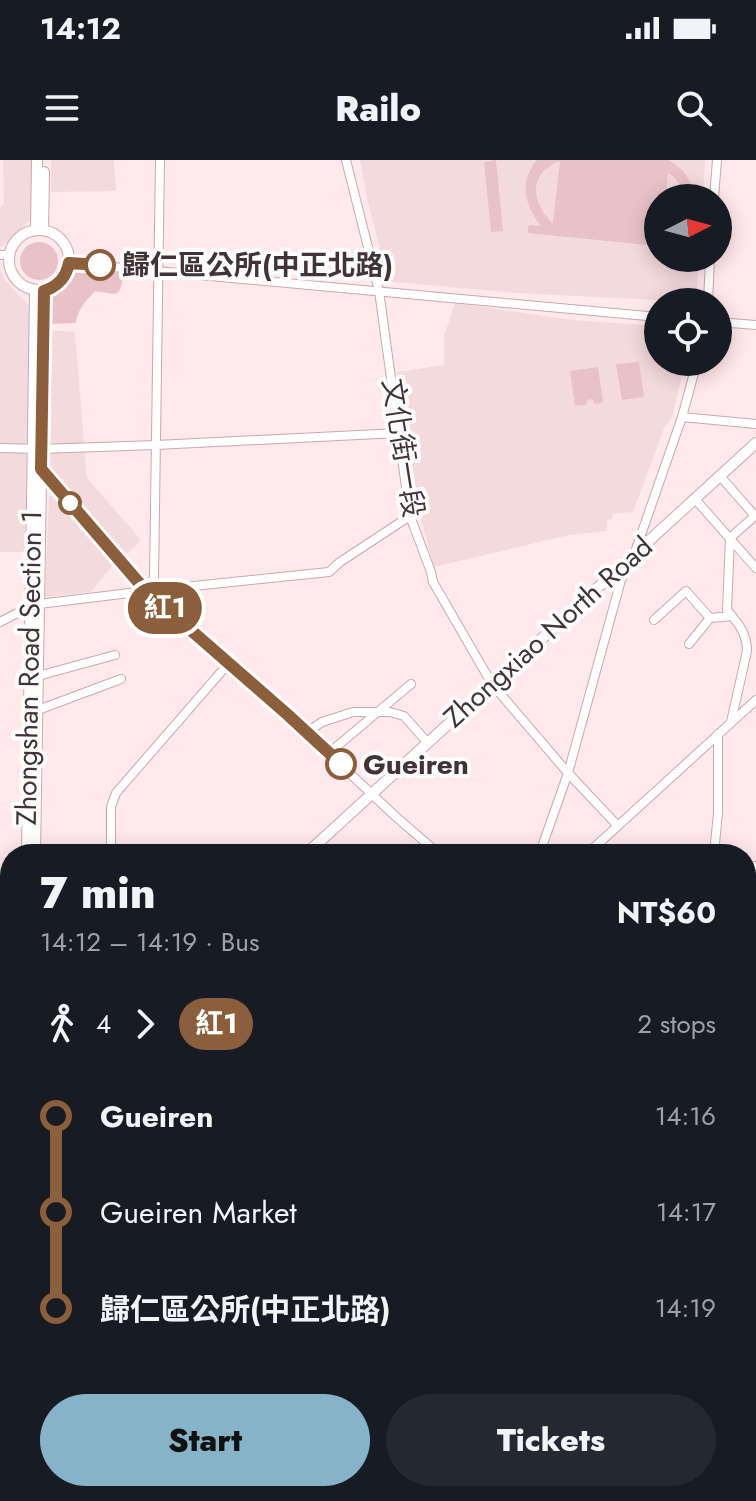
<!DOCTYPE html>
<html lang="en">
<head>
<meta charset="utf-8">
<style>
	:root { --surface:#171b24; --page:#242831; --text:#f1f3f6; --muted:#9ea1a6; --accent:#87b3c9 }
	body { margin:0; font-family:Jost,"Noto Sans TC",sans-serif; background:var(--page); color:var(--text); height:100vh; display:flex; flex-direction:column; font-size:30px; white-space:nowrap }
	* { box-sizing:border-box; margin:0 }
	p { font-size:26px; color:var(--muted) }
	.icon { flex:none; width:44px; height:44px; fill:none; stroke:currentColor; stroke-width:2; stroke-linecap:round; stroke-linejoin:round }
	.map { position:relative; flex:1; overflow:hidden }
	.details { position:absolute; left:0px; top:684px; width:756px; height:658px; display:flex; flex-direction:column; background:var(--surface); border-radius:32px 32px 0 0; box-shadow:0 4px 20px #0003 }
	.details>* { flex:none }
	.badge { padding:0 16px; border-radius:26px; font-size:28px; line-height:52px }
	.needle { width:52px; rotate:84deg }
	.tools { position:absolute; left:644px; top:24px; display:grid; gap:16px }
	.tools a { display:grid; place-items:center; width:88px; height:88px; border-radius:50%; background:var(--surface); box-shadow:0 4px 20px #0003; font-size:40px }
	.map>.badge { position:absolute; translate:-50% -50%; box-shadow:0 0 0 4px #fff }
	.legs { display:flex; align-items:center; gap:12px; height:88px; padding:0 40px; font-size:26px }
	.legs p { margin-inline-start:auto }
	.summary { display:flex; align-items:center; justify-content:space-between; height:136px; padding:0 40px }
	h1 { font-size:44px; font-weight:800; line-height:60px }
	.cta { display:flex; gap:16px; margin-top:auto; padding:16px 40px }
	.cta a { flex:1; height:92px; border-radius:48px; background:var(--accent); color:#111; font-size:32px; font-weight:800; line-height:92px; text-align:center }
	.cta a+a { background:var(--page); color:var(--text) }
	ul { padding:0 40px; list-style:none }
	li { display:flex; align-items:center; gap:28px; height:96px; font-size:30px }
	li i { display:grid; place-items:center; width:12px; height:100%; margin:0 10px; background:currentColor }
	li i::after { content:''; width:20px; height:20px; margin:-10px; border:6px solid; border-radius:50%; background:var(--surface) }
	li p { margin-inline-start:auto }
	li:first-child i { background:linear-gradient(#0000 50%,currentColor 0) }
	li:last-child i { background:linear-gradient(currentColor 50%,#0000 0) }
	.status { display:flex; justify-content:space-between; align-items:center; height:56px; padding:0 40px; background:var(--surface); direction:ltr }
	.status svg { height:22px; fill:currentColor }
	header { display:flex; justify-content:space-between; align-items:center; height:104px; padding:0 40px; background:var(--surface); font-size:36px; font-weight:800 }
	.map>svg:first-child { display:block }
</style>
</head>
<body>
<div class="status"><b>14:12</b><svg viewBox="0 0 49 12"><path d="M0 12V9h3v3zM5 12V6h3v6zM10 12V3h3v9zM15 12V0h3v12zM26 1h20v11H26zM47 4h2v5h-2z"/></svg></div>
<header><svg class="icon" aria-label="menu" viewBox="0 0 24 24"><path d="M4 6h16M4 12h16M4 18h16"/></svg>Railo<svg class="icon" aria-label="search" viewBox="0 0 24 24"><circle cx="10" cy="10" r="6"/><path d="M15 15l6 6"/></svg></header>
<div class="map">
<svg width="756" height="1341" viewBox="0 0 756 1341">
	<rect width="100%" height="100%" fill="#ffe9ec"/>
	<path fill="#f4dadd" d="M3,0h30l-1,58 -23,24 -9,5v-40l4,-2z
		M51,0h63l2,31 -65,1z
		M360,0h345l-2,38h-45v60h41l-3,44 -180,-9 -133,-12 1,-16 -18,-71z
		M0,109l5,11 25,27 -5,245h-25z
		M455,143l117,17 86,6v36h27l-13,56 -7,8 -32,86 -20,2 -1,5 -5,1v11l-38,4 -135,32 -15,-56 -22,-139 47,-7v-29z
		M48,170l27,2 12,146 54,62 -17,17 -75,-90 -3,-27z
		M59,333l54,72 -22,27 -46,5 4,-101z"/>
	<path fill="#e9c2c7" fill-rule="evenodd" d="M496,0l7,71 -12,1 -7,-70z
		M537,0h132c15,9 23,21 27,38h-10c-3,-11 -8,-19 -18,-25l-2,25h-8v48l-131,-13 2,-8 12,1c-17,-21 -22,-45 -4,-66zM560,1l-7,61 -1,1c-21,-22 -24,-50 8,-62z
		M20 101a19 19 0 1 1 38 0a19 19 0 1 1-38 0Z
		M76,108l46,5 2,3 -5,16 -5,2 -19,-3c-9,10 -18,19 -19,32l-26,1 1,-29 17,-13z
		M639,202l5,35 -22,3 -6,-36z
		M598,207l5,36 -9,1 -1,-4 -5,-1 -2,6 -11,1 -5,-35z"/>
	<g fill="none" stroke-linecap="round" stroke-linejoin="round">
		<defs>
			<path id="minor" d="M346,0l33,131 31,225 21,56 2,10 59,102 76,89 50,53
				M714,38l3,-38
				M0,95h9
				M69,103l589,54
				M708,142l2,-44
				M718,162l38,3
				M682,257l74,7
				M0,288l41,1 115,-4 242,-12
				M41,309l105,122 142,124 107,101 44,38
				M720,316l35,40
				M695,339l61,69
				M146,430l8,-12 6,-418
				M654,460l32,-29 24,27
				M0,462l31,-16 8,-2 107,-13 183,-19 11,-10 70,-46
				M689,484l21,-26 22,-2
				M38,516l77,-21
				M38,550l83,-31
				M731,562l16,-71c0,-17 -8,-27 -20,-41l3,-72 26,-23
				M307,572l15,-10 31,-10h37l14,4 23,26
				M329,593l82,-69
				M543,684l25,-71 53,-193 13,-25 48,-138 15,-55
				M111,694v-47l5,-14 112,-129
				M587,694l169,-154
				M714,694l4,-41v-79
				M746,708l10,-2
				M0,721h10
				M0,953l10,-1"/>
			<path id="major" d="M9 100a30 30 0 1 1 60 0a30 30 0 1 1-60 0Z
				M36,70l1,-70
				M43,70l1,-58
				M27,694l8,-564
				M35,694l9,-563
				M306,694l450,-411
				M0,1035l10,-51
				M0,1078l10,-46"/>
		</defs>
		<use href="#minor" stroke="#caa9ad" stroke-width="10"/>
		<use href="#major" stroke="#caa9ad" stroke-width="12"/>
		<use href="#minor" stroke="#fff" stroke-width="8"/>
		<use href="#major" stroke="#fff" stroke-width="10"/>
	</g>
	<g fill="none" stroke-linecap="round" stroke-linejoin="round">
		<defs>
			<path id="line-1" d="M100,105l-31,-2c-3,15 -11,23 -25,28l-3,178 105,122 142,124 53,49"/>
		</defs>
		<use href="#line-1" stroke="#fff" stroke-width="18"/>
		<use href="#line-1" stroke="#8b5e3c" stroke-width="12"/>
	</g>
	<g fill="#fff" stroke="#8b5e3c" stroke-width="4">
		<circle cx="100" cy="105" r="14"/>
		<circle cx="70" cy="343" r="10"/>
		<circle cx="341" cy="604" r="14"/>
	</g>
	<g text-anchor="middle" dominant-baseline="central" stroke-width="8" stroke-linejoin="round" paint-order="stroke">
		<g font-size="28" font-weight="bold" fill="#423436" stroke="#fcfcfc" text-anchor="start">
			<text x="122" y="105">歸仁區公所(中正北路)</text>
			<text x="363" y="604">Gueiren</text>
		</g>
		<g font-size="28" fill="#423436" stroke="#fcfcfc">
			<text transform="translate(403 288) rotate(81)">文化街一段</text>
			<text transform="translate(548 472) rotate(-42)">Zhongxiao North Road</text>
			<text transform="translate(29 508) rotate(-89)">Zhongshan Road Section 1</text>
		</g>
	</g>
</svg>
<div class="tools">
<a><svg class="needle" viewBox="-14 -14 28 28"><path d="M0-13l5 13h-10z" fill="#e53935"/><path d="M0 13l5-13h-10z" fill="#9ea1a6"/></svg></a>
<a><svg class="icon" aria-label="locate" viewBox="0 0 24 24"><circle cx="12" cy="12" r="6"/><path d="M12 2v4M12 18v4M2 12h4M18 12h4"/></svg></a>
</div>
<b class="badge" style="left:165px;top:448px;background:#8b5e3c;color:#fff">紅1</b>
<section class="details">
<div class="summary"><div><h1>7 min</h1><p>14:12 – 14:19 · Bus</p></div><b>NT$60</b></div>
<div class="legs"><svg class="icon" aria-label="walk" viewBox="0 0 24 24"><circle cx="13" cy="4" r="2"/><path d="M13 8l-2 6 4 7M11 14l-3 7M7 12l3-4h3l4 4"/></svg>4<svg class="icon" aria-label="forward" viewBox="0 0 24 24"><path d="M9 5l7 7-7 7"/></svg><b class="badge" style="background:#8b5e3c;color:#fff">紅1</b><p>2 stops</p></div>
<ul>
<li><i style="color:#8b5e3c"></i><b>Gueiren</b><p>14:16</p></li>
<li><i style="color:#8b5e3c"></i><span>Gueiren Market</span><p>14:17</p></li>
<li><i style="color:#8b5e3c"></i><b>歸仁區公所(中正北路)</b><p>14:19</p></li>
</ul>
<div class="cta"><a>Start</a><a>Tickets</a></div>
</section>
</div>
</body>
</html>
